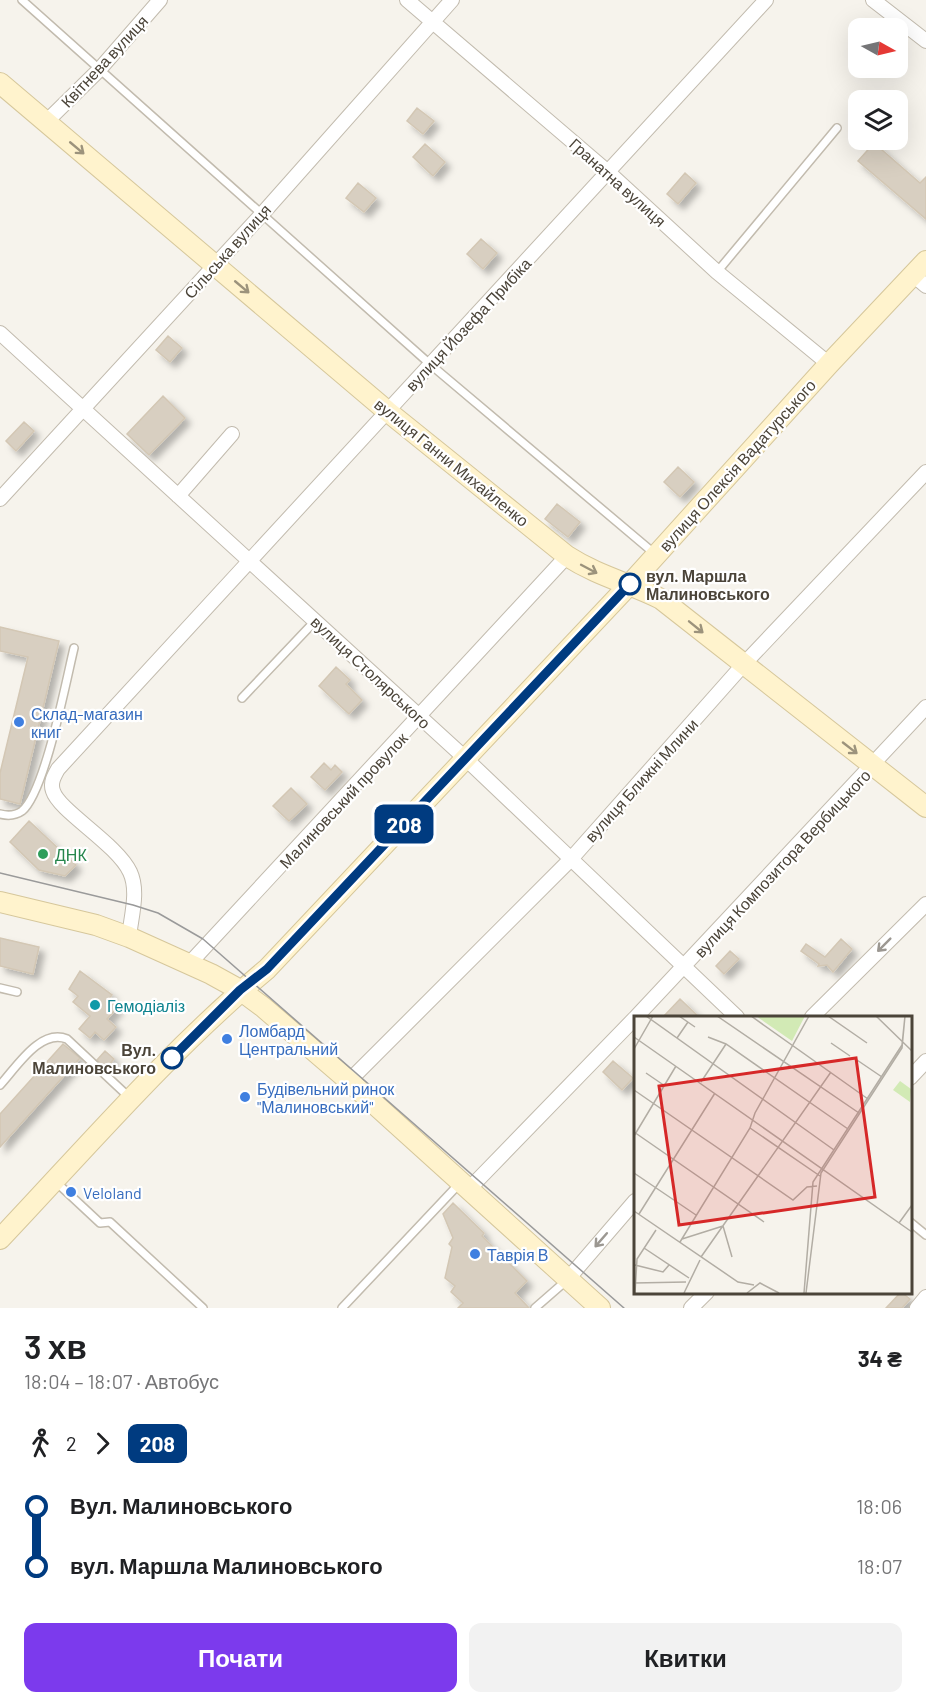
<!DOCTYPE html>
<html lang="uk">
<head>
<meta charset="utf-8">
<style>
	:root { --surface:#fff; --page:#f2f2f2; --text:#202124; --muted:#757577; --accent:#7c3aed }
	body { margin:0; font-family:Barlow,sans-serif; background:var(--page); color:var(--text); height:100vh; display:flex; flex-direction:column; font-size:22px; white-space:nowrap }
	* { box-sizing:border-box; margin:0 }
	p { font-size:20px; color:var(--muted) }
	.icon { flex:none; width:33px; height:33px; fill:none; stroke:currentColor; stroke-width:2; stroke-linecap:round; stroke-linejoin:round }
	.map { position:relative; height:1308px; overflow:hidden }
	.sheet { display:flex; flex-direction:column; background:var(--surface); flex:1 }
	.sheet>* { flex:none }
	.badge { padding:0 12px; border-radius:9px; font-size:21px; line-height:39px }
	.needle { width:39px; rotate:98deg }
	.fabs { position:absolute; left:848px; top:18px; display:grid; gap:12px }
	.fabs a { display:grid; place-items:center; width:60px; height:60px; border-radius:12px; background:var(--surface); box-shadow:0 6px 24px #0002; font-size:30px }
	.map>.badge { position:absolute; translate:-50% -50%; box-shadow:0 0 0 3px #fff }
	.legs { display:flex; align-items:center; gap:9px; height:66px; padding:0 24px; font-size:20px }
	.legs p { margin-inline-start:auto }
	.overview { display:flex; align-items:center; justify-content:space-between; height:102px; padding:0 24px }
	h1 { font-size:33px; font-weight:600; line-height:45px }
	.cta { display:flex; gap:12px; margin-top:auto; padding:12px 24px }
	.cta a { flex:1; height:69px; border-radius:12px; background:var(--accent); color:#fff; font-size:24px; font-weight:600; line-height:69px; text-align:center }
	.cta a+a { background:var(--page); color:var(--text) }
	ul { padding:0 24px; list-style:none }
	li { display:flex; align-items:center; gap:21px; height:60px; font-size:22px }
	li i { display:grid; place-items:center; width:9px; height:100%; margin:0 8px; background:currentColor }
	li i::after { content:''; width:15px; height:15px; margin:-8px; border:4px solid; border-radius:50%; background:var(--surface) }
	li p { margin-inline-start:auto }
	li:first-child i { background:linear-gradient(#0000 50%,currentColor 0) }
	li:last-child i { background:linear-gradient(currentColor 50%,#0000 0) }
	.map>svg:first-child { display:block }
</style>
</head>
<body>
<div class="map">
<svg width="926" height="1308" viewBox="0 0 926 1308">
	<defs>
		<filter id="shadow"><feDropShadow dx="5.5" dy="5.5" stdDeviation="3" flood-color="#0004"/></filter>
	</defs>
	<rect width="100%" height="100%" fill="#f6f3ec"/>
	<path fill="#d8cfc1" stroke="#d3c7b4" stroke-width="1.5" filter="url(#shadow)" d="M417,108l17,13 -11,13 -16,-13z
		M874,143l46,40 6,-6v42l-68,-58z
		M425,144l20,18 -12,14 -20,-19z
		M685,173l11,10 -18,21 -11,-10z
		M358,183l18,15 -12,14 -18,-14z
		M481,239l16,14 -14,16 -16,-15z
		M168,336l14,12 -12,14 -14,-12z
		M163,396l22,22 -36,37 -22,-21z
		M24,422l10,9 -18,20 -10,-10z
		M678,467l16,15 -14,15 -16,-15z
		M557,504l23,18 -12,15 -23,-18z
		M0,627l59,14 -39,163 -20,-5v-26l28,-116 -28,-6z
		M336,667l14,13 -4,4 16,16 -13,14 -30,-28z
		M324,763l7,7 4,-5 7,7 -17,18 -14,-13z
		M291,788l16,16 -18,17 -16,-15z
		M29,821l47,44 -11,11 -26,-6 -29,-28z
		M0,938l39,9 -6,27 -33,-8z
		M841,939l11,10 -19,23 -6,-7 -9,1 1,-2 -18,-13 5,-7 19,13z
		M730,951l9,8 -15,15 -8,-8z
		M80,971l32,24 -4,5 9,8 -10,11 9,8 -12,13 -9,-8 -5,6 -11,-9 11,-13 -17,-14 5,-6 -9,-7z
		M680,999l19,18h-36z
		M63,1044l17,14 -80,89v-33z
		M105,1051l9,8 -8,9 -9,-8z
		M613,1061l20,17 -11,12 -19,-18z
		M453,1203l31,30 -2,3 45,45 -12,12 14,15h-71l5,-5 -12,-11 4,-6 -10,-8 7,-31 -3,-3 4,-6 -10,-24z
		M901,1292l9,7 -8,9h-16z"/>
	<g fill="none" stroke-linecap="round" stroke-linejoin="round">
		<defs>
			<path id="lane" d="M22,0l409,365 224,189
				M717,272l120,-144
				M242,698l73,-77
				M0,814c8,2 15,2 22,-3 23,-19 44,-130 52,-163
				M0,988l17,4
				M0,1085c16,-17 40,-57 67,-46l63,59
				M55,1181l45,42 10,-1 93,86
				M910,1222l16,13
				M342,1308l117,-124
				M535,1308l32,-28"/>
			<path id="street" d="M407,0l201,172 109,100 112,92
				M873,0l53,41
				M46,122l53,-52 61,-70
				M913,275l13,11
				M0,333l465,425 272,259
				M178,496l54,-62
				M0,499l263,-286 189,-213
				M129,937c2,-20 10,-46 1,-65 -13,-28 -71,-61 -77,-81 -3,-8 1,-15 5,-22l708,-769
				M189,964l378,-408
				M636,1017l290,-310
				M812,1017l114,-113
				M910,1078l16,-17
				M349,1081l222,-222 172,-194 183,-193
				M469,1189l166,-171
				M567,1280l68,-79
				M691,1308l16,-16
				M917,1308l9,-11"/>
			<path id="secondary" d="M0,83l387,328 180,145c31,20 62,27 94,43l265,208
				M0,902l96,23 33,12 82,37 29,16 23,17 86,74 251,227
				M0,1239c86,-91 171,-190 267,-270l363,-385 199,-220 97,-103"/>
		</defs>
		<use href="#lane" stroke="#c2bbae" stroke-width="10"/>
		<use href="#street" stroke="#c2bbae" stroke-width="16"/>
		<use href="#secondary" stroke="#d6c79b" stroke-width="22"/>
		<use href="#lane" stroke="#fff" stroke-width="7"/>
		<use href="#street" stroke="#fff" stroke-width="14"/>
		<use href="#secondary" stroke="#fff3cd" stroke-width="20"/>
		<path stroke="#9a9a9a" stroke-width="1.5" d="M0,873l133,32 25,8 45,26 421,369"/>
	</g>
	<defs><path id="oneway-shaft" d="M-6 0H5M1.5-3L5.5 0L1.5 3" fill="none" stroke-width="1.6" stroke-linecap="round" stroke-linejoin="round" transform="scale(1.5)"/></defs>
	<g stroke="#9c937c">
		<use href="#oneway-shaft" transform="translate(77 148) rotate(40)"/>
		<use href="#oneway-shaft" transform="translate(242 287) rotate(40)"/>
		<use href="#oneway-shaft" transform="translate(589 569) rotate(28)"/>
		<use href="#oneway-shaft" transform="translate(696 627) rotate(39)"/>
		<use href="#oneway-shaft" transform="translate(850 748) rotate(38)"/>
	</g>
	<g stroke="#9c9892">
		<use href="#oneway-shaft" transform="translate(884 945) rotate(135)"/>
		<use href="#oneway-shaft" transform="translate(601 1240) rotate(131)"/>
	</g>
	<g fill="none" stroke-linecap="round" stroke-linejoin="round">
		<defs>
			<path id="line-1" d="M172,1058l68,-68 27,-21 363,-385"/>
		</defs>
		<use href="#line-1" stroke="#fff" stroke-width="14"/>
		<use href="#line-1" stroke="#003b80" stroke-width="9"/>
	</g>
	<g fill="#fff" stroke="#003b80" stroke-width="3">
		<circle cx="630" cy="584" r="10"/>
		<circle cx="172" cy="1058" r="10"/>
	</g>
	<g fill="#3f7fe0" stroke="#fff" stroke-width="2">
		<circle cx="19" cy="722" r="6"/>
		<circle cx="227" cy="1039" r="6"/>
		<circle cx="245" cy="1097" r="6"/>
		<circle cx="71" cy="1192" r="6"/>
		<circle cx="475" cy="1254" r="6"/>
	</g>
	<circle fill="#2e9e5b" stroke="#fff" stroke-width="2" cx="43" cy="854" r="6"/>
	<circle fill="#0f9aa8" stroke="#fff" stroke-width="2" cx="95" cy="1005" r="6"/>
	<g text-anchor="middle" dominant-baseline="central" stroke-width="4.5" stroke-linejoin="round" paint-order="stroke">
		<g font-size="16" fill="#4b4439" stroke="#fff">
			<text transform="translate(104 61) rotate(-47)">Квітнева вулиця</text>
			<text transform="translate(618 182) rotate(42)">Гранатна вулиця</text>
			<text transform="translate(227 251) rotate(-48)">Сільська вулиця</text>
			<text transform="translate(468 324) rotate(-47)">вулиця Йозефа Прибіка</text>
			<text transform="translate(452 462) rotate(39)">вулиця Ганни Михайленко</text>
			<text transform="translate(737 465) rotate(-48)">вулиця Олексія Вадатурського</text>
			<text transform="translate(371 672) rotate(43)">вулиця Столярського</text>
			<text transform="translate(641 780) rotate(-48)">вулиця Ближні Млини</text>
			<text transform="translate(343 800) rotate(-47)">Малиновський провулок</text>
			<text transform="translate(782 863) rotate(-47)">вулиця Композитора Вербицького</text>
		</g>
		<g font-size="16" font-weight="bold" fill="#4b4439" stroke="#fff" text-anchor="start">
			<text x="646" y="575">вул. Маршла<tspan x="646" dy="18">Малиновського</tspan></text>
			<text x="156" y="1049" text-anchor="end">Вул.<tspan x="156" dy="18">Малиновського</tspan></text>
		</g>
		<g font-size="16" fill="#366cbe" stroke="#fff" text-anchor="start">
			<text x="31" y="713">Склад-магазин<tspan x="31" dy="18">книг</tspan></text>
			<text x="239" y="1030">Ломбард<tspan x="239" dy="18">Центральний</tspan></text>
			<text x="257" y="1088">Будівельний ринок<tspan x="257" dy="18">"Малиновський"</tspan></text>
			<text x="83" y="1192">Veloland</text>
			<text x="487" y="1254">Таврія В</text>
		</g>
		<g font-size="16" fill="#27864d" stroke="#fff" text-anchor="start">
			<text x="55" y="854">ДНК</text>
		</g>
		<g font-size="16" fill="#0d838f" stroke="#fff" text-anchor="start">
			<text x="107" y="1005">Гемодіаліз</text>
		</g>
	</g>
	<g transform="translate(634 1016)">
		<rect width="278" height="278" fill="#f6f3ec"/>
		<path d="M122,0h49l-13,25zM266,65l11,8 -1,13 -17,-12z" fill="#d2eab5"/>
		<path fill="none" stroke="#b2ada4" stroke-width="1.5" d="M12,0l188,134M45,0l16,11M83,0l142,97M117,0l117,83M194,0l39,27M242,0l36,35M0,21l278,195M74,21l18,7 122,85M43,22l11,-16M197,27l19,13M0,33l19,-33M220,42l28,19M12,57l19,13M67,66l25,-38M0,74l159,110 14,-13 10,-1M116,112l70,48M0,116l130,90M0,120l42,-70M0,157l62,42M0,195l104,71 16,3M5,198l76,-121M265,207l13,-18M48,223l41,-13 9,31M46,226l70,-114 5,-15 54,-97M10,232l45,30M67,241l130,-185M1,249l28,7 6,-7M0,267l52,-1M1,277l2,-34 19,-29M50,277l16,-33M113,277l13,-10 19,10M170,277l9,-111 89,-137 3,-29M172,277l15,-120 81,-125 3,-32"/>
		<path fill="#d62828" fill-opacity="0.15" stroke="#d62828" stroke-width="3" d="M222,42l19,139 -196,28 -20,-139z"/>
		<rect width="278" height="278" fill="none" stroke="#4b4439" stroke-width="3"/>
	</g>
</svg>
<div class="fabs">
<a><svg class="needle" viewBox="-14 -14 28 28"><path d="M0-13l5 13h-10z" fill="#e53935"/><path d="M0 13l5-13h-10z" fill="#757577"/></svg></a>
<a><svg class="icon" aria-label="layers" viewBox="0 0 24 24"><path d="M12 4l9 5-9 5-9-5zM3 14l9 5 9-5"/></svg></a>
</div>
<b class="badge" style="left:404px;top:824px;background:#003b80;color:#fff">208</b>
</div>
<section class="sheet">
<div class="overview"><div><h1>3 хв</h1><p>18:04 – 18:07 · Автобус</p></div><b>34 ₴</b></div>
<div class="legs"><svg class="icon" aria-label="walk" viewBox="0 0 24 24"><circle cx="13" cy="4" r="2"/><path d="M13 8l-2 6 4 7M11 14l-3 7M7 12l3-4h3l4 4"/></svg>2<svg class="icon" aria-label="forward" viewBox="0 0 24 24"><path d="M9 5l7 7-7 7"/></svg><b class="badge" style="background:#003b80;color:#fff">208</b></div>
<ul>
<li><i style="color:#003b80"></i><b>Вул. Малиновського</b><p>18:06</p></li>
<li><i style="color:#003b80"></i><b>вул. Маршла Малиновського</b><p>18:07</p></li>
</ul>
<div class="cta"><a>Почати</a><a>Квитки</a></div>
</section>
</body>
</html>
